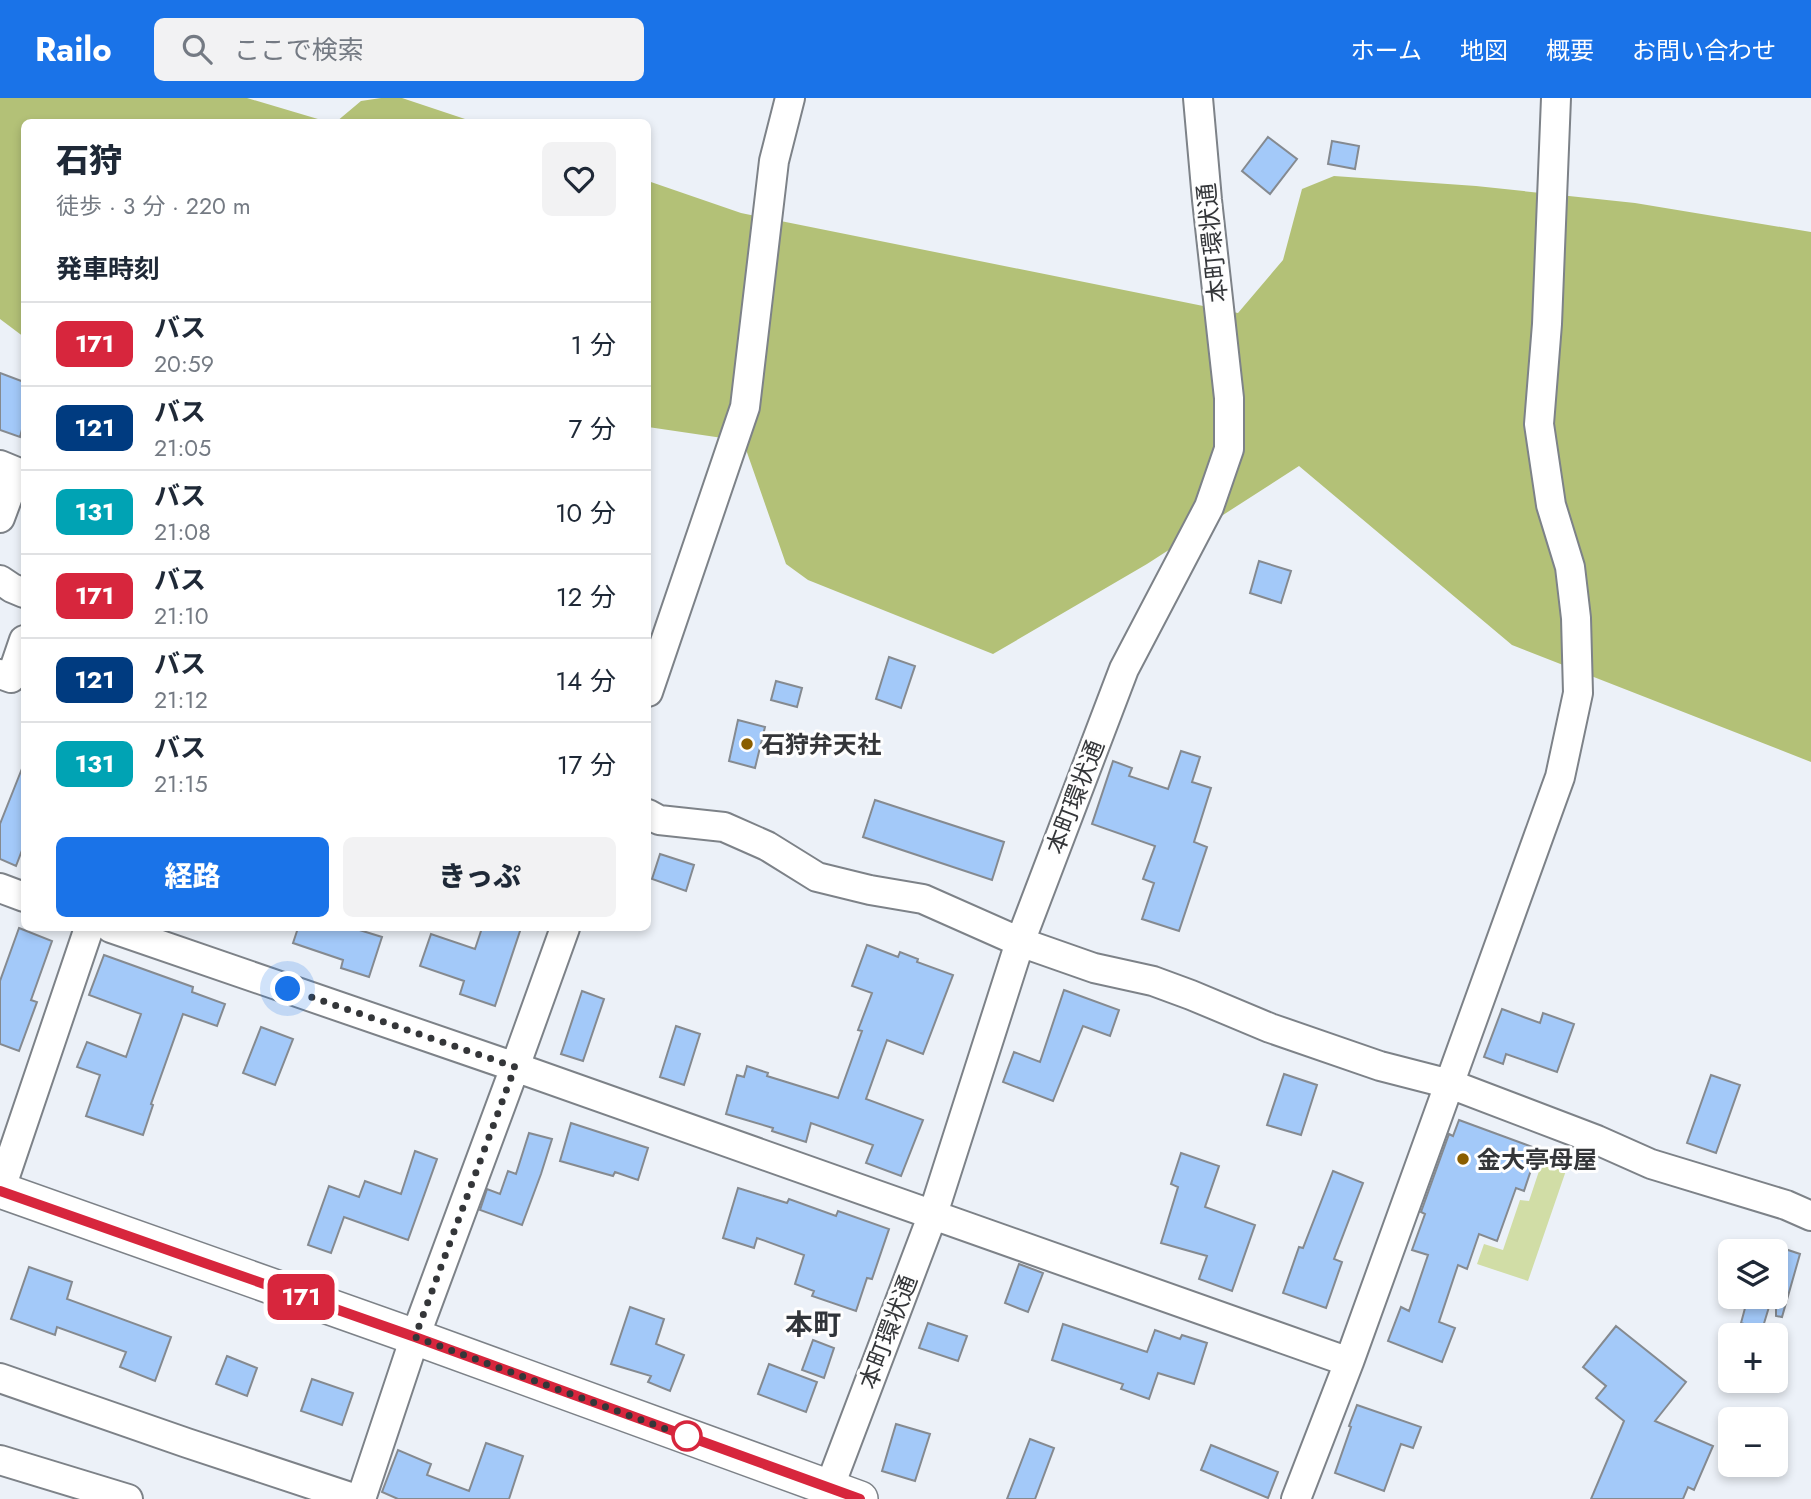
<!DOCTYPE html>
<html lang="ja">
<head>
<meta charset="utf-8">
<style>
	:root { --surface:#fff; --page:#f2f2f3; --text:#1f2937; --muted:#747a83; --line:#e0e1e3; --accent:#1a73e8 }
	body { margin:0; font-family:Jost,"Noto Sans JP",sans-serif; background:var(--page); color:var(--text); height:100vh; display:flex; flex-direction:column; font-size:26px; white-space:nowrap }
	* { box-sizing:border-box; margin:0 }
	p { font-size:23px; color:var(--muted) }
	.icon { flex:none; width:38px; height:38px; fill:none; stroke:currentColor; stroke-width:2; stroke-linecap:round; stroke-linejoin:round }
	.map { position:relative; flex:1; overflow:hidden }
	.drawer { position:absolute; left:21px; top:21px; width:630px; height:812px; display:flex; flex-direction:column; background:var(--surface); border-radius:10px; box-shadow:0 4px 10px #0003 }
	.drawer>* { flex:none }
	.badge { padding:0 14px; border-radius:10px; font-size:24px; line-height:46px }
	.tools { position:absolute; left:1718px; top:1141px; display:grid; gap:14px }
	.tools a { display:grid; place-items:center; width:70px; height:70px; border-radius:10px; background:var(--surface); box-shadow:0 4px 10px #0003; font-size:35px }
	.you { position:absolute; width:35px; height:35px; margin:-18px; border:5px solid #fff; border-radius:50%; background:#1a73e8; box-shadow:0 0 0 10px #1a73e833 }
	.map>.badge { position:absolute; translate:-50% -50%; box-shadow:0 0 0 4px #fff }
	h2 { padding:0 35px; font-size:26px; line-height:63px }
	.round { display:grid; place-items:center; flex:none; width:74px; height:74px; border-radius:10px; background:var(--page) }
	.headline { display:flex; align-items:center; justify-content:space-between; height:119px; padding:0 35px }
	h1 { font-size:33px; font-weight:800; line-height:52px }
	.cta { display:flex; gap:14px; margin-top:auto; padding:14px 35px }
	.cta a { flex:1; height:80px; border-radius:10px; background:var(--accent); color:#fff; font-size:28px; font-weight:800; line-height:80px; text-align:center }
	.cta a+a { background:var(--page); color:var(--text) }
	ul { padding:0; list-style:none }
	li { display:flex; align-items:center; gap:21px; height:84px; padding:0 35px; border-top:2px solid var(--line) }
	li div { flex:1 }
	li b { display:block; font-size:26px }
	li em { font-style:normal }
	li .badge { min-width:77px; font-weight:700; text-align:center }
	header { display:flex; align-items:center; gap:42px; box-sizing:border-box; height:98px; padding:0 35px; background:var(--accent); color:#fff }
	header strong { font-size:33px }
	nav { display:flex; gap:38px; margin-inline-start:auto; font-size:24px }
	.search { width:490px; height:63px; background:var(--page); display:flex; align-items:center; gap:18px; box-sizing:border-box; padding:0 24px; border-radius:10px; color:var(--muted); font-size:26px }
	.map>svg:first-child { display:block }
</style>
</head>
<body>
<header>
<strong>Railo</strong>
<div class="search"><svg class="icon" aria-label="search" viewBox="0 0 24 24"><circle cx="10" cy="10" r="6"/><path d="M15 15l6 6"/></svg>ここで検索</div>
<nav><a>ホーム</a><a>地図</a><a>概要</a><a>お問い合わせ</a></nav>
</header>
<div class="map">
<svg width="1811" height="1401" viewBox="0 0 1811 1401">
	<rect width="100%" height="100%" fill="#ecf1f8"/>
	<path fill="#d1dda6" d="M1546,1052l24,9 -42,122 -51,-17 7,-20 19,6 17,-50 9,1z"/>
	<path fill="#b3c177" d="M0,0h247l81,24h-304v215l-24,-18z
		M381,0h21l72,24h-138l25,-21z
		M1334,78l142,10 159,17 176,29v530l-299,-117 -213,-179 -152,98 -154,90 -185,-74 -22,-16 -43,-123 -95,-14v-246l93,32 497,100 45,-53 19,-71z"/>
	<path fill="#a3c9f9" stroke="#858a90" stroke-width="2" d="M1268,39l29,22 -27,35 -28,-23z
		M1332,43l27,5 -4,23 -27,-5z
		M0,275l24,9v40l-4,15 -20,-7z
		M1259,463l32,10 -10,32 -31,-10z
		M889,559l26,9 -14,42 -25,-9z
		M776,583l26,7 -5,19 -26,-7z
		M738,622l27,7 -10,41 -26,-7z
		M1181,653l19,6 -8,25 19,6 -17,54 13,5 -28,84 -37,-12 12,-36 -11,-4 12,-33 -63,-22 21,-63 19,7 -3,8 39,13z
		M23,668l1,79 -8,21 -16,-7v-35z
		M875,702l129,42 -12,38 -129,-43z
		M660,756l34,11 -8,26 -34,-12z
		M19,830l33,13 -21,59 6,2 -18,49 -19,-7v-63z
		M298,830h55l29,9 -13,40 -28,-9 2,-8 -50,-17z
		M482,830h39l-26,78 -35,-12 4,-13 -44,-15 11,-32 44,15z
		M867,847l31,12 2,-5 18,7 -1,3 36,13 -30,79 -36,-14 -21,59 57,21 -22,56 -35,-13 7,-18 -62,-22 -5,19 -34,-11 1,-3 -47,-14 11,-39 7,2 3,-11 21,7 -1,3 71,22 24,-67 -4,-1 14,-37 -20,-7z
		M104,857l89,32 -1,5 33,12 -8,22 -34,-12 -32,90 2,1 -10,30 -57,-19 14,-41 -23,-8 10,-25 39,15 15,-43 -52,-19z
		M1064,892l55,20 -9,26 -27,-10 -30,75 -50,-19 11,-30 26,10z
		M582,893l22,8 -21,62 -22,-7z
		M1502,911l38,14 3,-10 31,11 -17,48 -51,-18 -3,10 -19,-7z
		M676,928l24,8 -16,51 -24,-8z
		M261,929l32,12 -18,46 -32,-12z
		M1284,976l33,11 -16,50 -34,-10z
		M1711,977l29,10 -24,68 -29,-10z
		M1459,1022l79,29 -14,42 -8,-3 -19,53 -18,-7 -12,35 -9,-4 -19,57 16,6 -13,34 -54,-21 13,-34 8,4 19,-56 -16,-5 13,-36 -4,-2 28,-78 4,2z
		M571,1025l77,25 -10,32 -23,-8 -2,4 -53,-15z
		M529,1035l23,6 -11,35 -19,51 -42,-15 7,-21 13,5 8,-23 8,3z
		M415,1053l22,8 -29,81 -64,-23 -13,36 -23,-8 21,-59 30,11 6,-16 36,13z
		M1181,1055l38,13 -14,41 50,18 -23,66 -33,-12 8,-23 -46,-13 17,-56 -7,-3z
		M1333,1073l30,12 -29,76 8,3 -16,46 -43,-15 16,-46 4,1z
		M738,1090l49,15 2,-4 47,17 2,-5 51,18 -17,50 -5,-1 -11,33 -44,-15 2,-5 -19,-7 9,-29 -47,-17 -3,10 -31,-10z
		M1776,1148l24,8 -18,63 -6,-1z
		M1019,1166l24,9 -15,39 -23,-9z
		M29,1169l43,15 -5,17 104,38 -16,44 -35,-14 6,-15 -69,-25 -2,8 -44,-16z
		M1748,1199h24l-10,33 -21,-7z
		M630,1209l34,12 -8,25 28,11 -14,36 -22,-9 3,-6 -40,-12z
		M928,1225l39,13 -9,25 -39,-13z
		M1063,1226l84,28 8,-22 25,9 2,-4 25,8 -13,41 -36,-11 -9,26 -28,-10 2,-5 -71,-24z
		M1616,1228l70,56 -31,39 58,25 -19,44 -6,-3 -5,12h-92l33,-78 -28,-23 10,-12 -23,-19z
		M813,1242l21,8 -10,30 -22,-8z
		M227,1258l30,12 -10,28 -31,-12z
		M769,1266l48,18 -11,30 -48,-18z
		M312,1281l41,14 -11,32 -41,-14z
		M1357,1307l64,22 -8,21 -12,-4 -17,47 -49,-18 16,-46 -2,-1z
		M896,1326l34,10 -15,47 -33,-10z
		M1030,1341l24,9 -19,51h-28z
		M486,1345l37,13 -14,43h-111l-16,-7 16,-42 33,14 -4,11 42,16z
		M1211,1347l67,27 -10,26 -67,-28z"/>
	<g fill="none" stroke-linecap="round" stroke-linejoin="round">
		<defs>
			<path id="minor" d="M0,367l17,7 -17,46
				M0,482l12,8 12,5
				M0,576l11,4 13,-38
				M648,594l97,-285 29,-246 16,-63
				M648,716l11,6 65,7 43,19 50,31 53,13 53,9 97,43 74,26 59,13 38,14 79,33 110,38 70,18 147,56 54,24 135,41 25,11
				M0,790l24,9
				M111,830l404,139 834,295
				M0,1093l89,-263
				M0,1280l187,65 169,56
				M0,1362l128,39
				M361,1401l54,-162 100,-270 50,-139
				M825,1401l108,-285 87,-272 104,-273 85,-162 20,-58v-51l-22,-198 -9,-102
				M1296,1401l53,-137 211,-585 18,-84 -2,-75 -6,-51 -19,-62 -12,-81 8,-100 9,-226"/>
			<path id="major" d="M0,1092l415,147 445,162"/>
		</defs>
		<use href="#minor" stroke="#7d8288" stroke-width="32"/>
		<use href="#major" stroke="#7d8288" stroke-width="38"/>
		<use href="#minor" stroke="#fff" stroke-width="28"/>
		<use href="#major" stroke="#fff" stroke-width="35"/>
	</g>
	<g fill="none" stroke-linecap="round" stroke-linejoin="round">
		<defs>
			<path id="line" d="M0,1093l415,146 445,162"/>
		</defs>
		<use href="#line" stroke="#fff" stroke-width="16"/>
		<use href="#line" stroke="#d7263d" stroke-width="10"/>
		<path stroke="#343639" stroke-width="7" stroke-dasharray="0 12.6" d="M288,891l227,78 -100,270 284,104 -12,-5"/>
	</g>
	<g fill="#8a5e00" stroke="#fefefe" stroke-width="2.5">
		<circle cx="747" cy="646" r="7"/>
		<circle cx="1463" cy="1061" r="7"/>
	</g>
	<circle fill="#fff" stroke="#d7263d" stroke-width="3.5" cx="687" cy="1338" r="14"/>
	<g text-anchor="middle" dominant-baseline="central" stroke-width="6" stroke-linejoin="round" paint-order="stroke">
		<g font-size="24" fill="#343639" stroke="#fefefe">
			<text transform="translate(1212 145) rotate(-96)">本町環状通</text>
			<text transform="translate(1075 699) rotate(-69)">本町環状通</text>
			<text transform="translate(888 1234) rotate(-69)">本町環状通</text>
		</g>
		<g font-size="24" font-weight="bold" fill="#343639" stroke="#fefefe" text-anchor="start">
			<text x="761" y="646">石狩弁天社</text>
			<text x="1477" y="1061">金大亭母屋</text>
		</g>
		<g font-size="28" font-weight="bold" fill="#31353a" stroke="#fefefe">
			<text x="813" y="1226">本町</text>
		</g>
	</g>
</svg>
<div class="tools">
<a><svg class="icon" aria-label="layers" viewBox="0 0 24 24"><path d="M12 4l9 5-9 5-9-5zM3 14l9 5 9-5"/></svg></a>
<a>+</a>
<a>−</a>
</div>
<div class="you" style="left:288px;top:891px"></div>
<b class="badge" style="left:301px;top:1199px;background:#d7263d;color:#fff">171</b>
<section class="drawer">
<div class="headline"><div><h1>石狩</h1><p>徒歩 · 3 分 · 220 m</p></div><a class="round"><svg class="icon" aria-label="heart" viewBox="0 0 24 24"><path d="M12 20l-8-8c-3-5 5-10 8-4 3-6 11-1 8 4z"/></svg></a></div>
<h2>発車時刻</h2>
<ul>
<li><span class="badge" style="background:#d7263d;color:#fff">171</span><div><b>バス</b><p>20:59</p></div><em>1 分</em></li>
<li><span class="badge" style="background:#003b80;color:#fff">121</span><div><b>バス</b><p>21:05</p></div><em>7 分</em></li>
<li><span class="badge" style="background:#00a3b4;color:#fff">131</span><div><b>バス</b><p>21:08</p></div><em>10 分</em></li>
<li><span class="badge" style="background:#d7263d;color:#fff">171</span><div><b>バス</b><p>21:10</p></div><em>12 分</em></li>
<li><span class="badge" style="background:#003b80;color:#fff">121</span><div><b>バス</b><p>21:12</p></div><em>14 分</em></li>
<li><span class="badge" style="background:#00a3b4;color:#fff">131</span><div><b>バス</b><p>21:15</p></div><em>17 分</em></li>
</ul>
<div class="cta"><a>経路</a><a>きっぷ</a></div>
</section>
</div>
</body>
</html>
